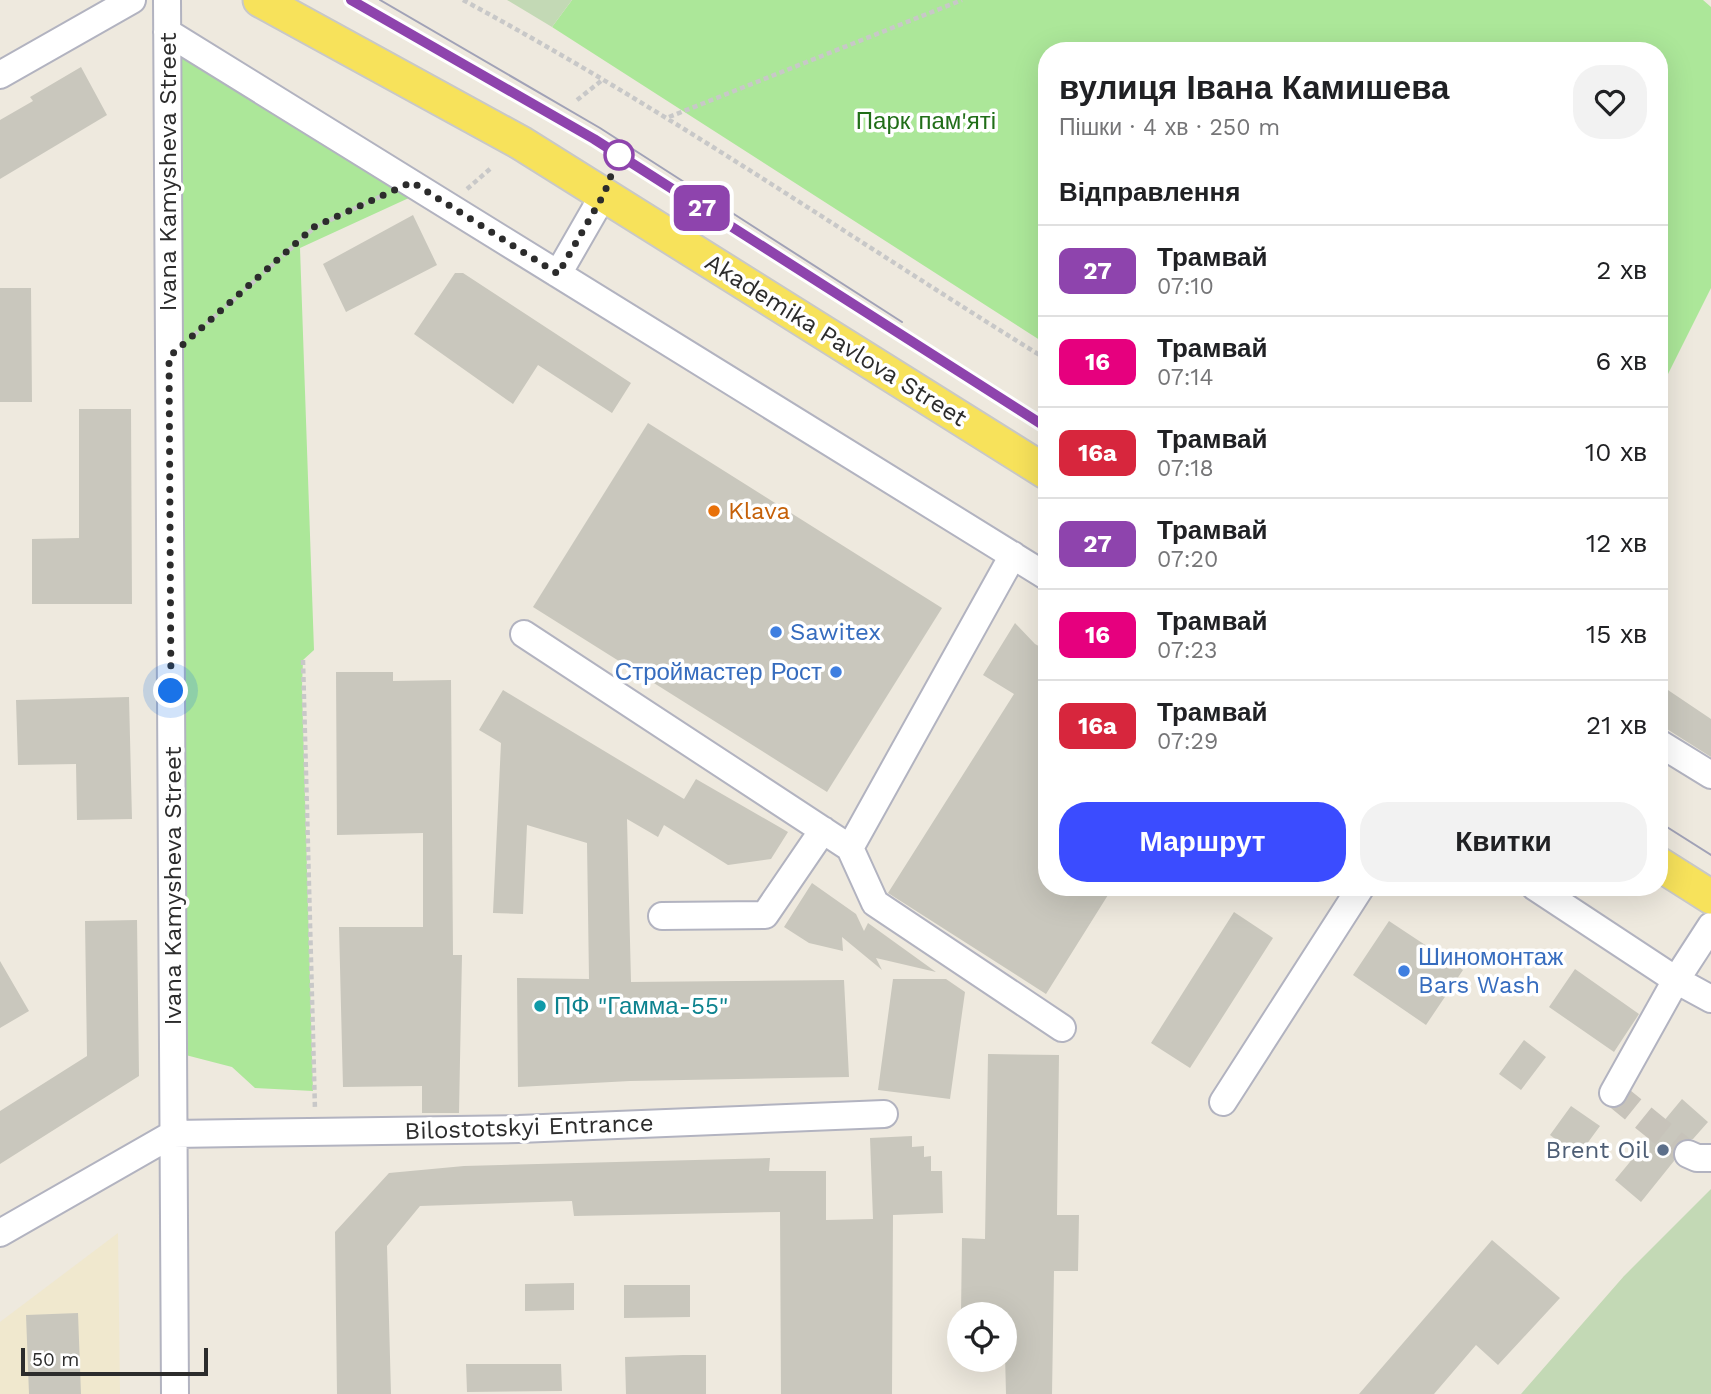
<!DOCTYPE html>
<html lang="uk">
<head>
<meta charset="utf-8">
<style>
	:root { --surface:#fff; --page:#f2f2f2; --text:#202124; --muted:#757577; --line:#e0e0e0; --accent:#3b4cff }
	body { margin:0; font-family:"Work Sans",sans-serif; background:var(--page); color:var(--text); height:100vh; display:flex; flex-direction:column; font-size:26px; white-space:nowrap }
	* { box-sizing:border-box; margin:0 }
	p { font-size:23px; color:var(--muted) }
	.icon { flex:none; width:38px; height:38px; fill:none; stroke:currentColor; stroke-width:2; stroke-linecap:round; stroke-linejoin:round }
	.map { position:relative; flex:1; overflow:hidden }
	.side { position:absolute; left:1038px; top:42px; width:630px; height:854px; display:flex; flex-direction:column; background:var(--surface); border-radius:28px; box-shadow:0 7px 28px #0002 }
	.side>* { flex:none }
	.badge { padding:0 14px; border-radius:10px; font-size:24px; line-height:46px }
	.controls { position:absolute; left:947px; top:1302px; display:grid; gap:14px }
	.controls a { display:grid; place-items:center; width:70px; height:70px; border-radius:50%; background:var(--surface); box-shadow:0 7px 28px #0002; font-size:35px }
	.scale { position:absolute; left:21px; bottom:18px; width:187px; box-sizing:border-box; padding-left:7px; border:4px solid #2c2c2c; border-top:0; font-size:19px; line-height:24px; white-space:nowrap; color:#2c2c2c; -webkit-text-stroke:5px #fff; paint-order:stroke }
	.you { position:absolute; width:35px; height:35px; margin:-18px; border:5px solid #fff; border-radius:50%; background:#1a73e8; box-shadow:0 0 0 10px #1a73e833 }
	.map>.badge { position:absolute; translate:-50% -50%; box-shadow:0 0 0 4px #fff }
	h2 { padding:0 21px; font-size:26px; line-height:63px }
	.round { display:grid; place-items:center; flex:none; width:74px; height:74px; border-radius:28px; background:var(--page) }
	.summary { display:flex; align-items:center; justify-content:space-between; height:119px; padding:0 21px }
	h1 { font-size:33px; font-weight:700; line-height:52px }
	.action { display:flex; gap:14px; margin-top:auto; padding:14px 21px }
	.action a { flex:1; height:80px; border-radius:28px; background:var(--accent); color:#fff; font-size:28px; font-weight:700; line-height:80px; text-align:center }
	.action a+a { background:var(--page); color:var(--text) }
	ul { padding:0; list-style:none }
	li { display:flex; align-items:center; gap:21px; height:91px; padding:0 21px; border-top:2px solid var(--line) }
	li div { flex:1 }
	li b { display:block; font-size:26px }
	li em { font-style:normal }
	li .badge { min-width:77px; font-weight:700; text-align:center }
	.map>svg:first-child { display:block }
</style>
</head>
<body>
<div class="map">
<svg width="1711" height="1394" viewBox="0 0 1711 1394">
	<rect width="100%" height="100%" fill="#eee9de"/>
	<path fill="#f0e8ce" d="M118,1233l2,161h-120v-72z"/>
	<path fill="#ace799" d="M572,0h1131l8,7v281l-52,104v-341h-613v293l-494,-317z
		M167,32l244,165 -111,51 14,402 -11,10 -1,27 11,404 -58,-3 -23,-21 -58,-15z"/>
	<path fill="#c3d9b5" d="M507,0h65l-20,27z
		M1711,1189v205h-190l103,-118z"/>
	<path fill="#c9c7bd" d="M81,67l26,48 -107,64v-59l33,-19 -3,-4z
		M413,215l24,50 -91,47 -23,-48z
		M455,273h8l168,110 -19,30 -74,-48 -25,39 -99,-70z
		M0,288h31l1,114h-32z
		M79,409h52l1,195h-100v-65l47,-1z
		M648,423l294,185 -115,184 -294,-185z
		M1015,623l20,21 11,6v237h67l-67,107 -158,-101 126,-199 -31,-19z
		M336,672h57v9l58,-1 2,275h9l-3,158h-37v-27l-79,1 -4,-160h84v-94l-86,2z
		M1659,684l52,35v38l-52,-33z
		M503,690l181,109 12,-20 92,53 -17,27 -43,6 -64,-40 -6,12 -31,-18 4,163 213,-2 5,97 -219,4 -112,6 -1,-109 72,1 -2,-136 -60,-18 -4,89 -30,-1 8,-170 -22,-13z
		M129,697l3,122 -55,1 -1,-56 -58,1 -2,-65z
		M812,883l44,31 8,17 4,-8 68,49 -60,-14 6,12 -40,-33 1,14 -34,-8 -25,-16z
		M1234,912l39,26 -83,130 -39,-25z
		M137,920l2,156 -139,88v-53l87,-55 -2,-135z
		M1389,921l74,49 -37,55 -73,-50z
		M0,961l29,50 -29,17z
		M1575,969l64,45 -25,38 -65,-45z
		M893,979h53l19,13 -15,107 -72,-9z
		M1524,1040l22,17 -25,33 -22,-16z
		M988,1054l71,1 -2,160h22l-1,56h-24l-2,123h-46l-2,-80h-43l1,-76 23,1z
		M1682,1099l26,23 -15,17 -15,3 -5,6 1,13 -33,41 -26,-22z
		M1571,1106l29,20 -22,30 -28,-21z
		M912,1136v11l12,-1v11l7,-1v15h11l1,42 -50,2 -1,179h-111l-1,-182 -206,4 -2,-15 -152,5 -33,40 4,148h-54l-2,-162 54,-59 75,-7 306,-8 -1,13h57v49l47,-1 -3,-81z
		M1492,1240l68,58 -62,67 -22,-20 -42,49h-75z
		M574,1283v27l-49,1v-27z
		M624,1285h66v32l-66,1z
		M78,1313l3,81h-52l-3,-79z
		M683,1355h23v39h-80l-1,-37z
		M466,1364h95l1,27 -95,1z"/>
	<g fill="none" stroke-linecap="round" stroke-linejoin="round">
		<path stroke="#c7c3ba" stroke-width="26" stroke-dasharray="26 13" stroke-linecap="butt" d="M1613,1093l75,61"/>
		<defs>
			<path id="minor" d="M167,0l8,1394
				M167,32l879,544
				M0,75l132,-75
				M558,274l46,-80
				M524,634l326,214 25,55 187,125
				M1659,743l52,32
				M850,848l163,-293
				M1535,887l141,93 35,19
				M662,916l103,-1 58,-85
				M1613,1093l63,-113 35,-54
				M1223,1102l138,-215
				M1688,1154l9,4h14
				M0,1233l173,-99 346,-5 365,-15"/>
			<path id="major" d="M260,0l261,143 525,329
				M1659,864l52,33"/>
		</defs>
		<use href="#minor" stroke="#b2b3c0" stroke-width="30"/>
		<use href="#major" stroke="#c8c8c8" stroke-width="37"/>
		<path stroke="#c8c8c8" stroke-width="4.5" stroke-dasharray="5 3.5" stroke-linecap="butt" d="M463,0c201,108 389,239 583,359
			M577,100l24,-19
			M669,117l293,-117
			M467,189l23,-20
			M194,335l121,-108 71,-33
			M303,660l12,450"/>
		<use href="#minor" stroke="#fff" stroke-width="26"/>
		<use href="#major" stroke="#f7e25b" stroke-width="33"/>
		<path stroke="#a1a2b7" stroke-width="2" d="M351,0l243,139 452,288
			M380,0l220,128 302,194
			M1659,822l52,33"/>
	</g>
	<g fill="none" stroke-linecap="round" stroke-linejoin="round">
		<defs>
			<path id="line" d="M351,0l243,139 452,288"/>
		</defs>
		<use href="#line" stroke="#fff" stroke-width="16"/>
		<use href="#line" stroke="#8e44ad" stroke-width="10"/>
		<path stroke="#2c2c2c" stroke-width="7" stroke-dasharray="0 12.6" d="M171,691l-2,-334 145,-130 98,-45 146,92 46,-80 15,-39"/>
	</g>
	<circle fill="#fff" stroke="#8e44ad" stroke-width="3.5" cx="619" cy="155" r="14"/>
	<circle fill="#e8710a" stroke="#fff" stroke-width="2.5" cx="714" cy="511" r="7"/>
	<g fill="#3f7fe0" stroke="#fff" stroke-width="2.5">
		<circle cx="776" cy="632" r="7"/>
		<circle cx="836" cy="672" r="7"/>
		<circle cx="1404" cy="971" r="7"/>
	</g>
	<circle fill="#0f9aa8" stroke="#fff" stroke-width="2.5" cx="540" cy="1006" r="7"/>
	<circle fill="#5c6f8a" stroke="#fff" stroke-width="2.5" cx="1663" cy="1150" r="7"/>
	<g text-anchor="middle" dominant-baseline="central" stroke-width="7" stroke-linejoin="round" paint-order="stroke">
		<g font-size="24" fill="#216e18" stroke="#fff">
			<text x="926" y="121">Парк пам'яті</text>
		</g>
		<g font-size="24" fill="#2c2c2c" stroke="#fff">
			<text transform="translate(168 172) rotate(-90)">Ivana Kamysheva Street</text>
			<text transform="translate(836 340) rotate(32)">Akademika Pavlova Street</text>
			<text transform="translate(173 886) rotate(-90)">Ivana Kamysheva Street</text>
			<text transform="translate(529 1127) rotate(-2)">Bilostotskyi Entrance</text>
		</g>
		<g font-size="24" fill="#c56008" stroke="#fff" text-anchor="start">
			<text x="728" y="511">Klava</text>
		</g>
		<g font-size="24" fill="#366cbe" stroke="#fff" text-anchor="start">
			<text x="790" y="632">Sawitex</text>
			<text x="822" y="672" text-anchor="end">Строймастер Рост</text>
			<text x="1418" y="957">Шиномонтаж<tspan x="1418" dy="28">Bars Wash</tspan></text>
		</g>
		<g font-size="24" fill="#0d838f" stroke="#fff" text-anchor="start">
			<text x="554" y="1006">ПФ "Гамма-55"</text>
		</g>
		<g font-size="24" fill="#4e5e75" stroke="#fff" text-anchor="end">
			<text x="1649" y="1150">Brent Oil</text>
		</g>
	</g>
</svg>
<div class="controls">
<a><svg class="icon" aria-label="locate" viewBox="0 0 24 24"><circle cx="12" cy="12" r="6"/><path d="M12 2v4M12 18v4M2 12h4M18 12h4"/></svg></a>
</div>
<div class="scale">50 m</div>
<div class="you" style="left:171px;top:691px"></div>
<b class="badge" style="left:702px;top:208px;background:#8e44ad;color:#fff">27</b>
<section class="side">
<div class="summary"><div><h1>вулиця Івана Камишева</h1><p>Пішки · 4 хв · 250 m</p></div><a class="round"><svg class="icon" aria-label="heart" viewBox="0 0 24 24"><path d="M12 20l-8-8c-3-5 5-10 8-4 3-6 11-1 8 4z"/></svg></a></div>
<h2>Відправлення</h2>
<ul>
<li><span class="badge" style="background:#8e44ad;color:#fff">27</span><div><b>Трамвай</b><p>07:10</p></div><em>2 хв</em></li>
<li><span class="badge" style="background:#e6007e;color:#fff">16</span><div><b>Трамвай</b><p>07:14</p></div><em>6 хв</em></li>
<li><span class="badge" style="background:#d7263d;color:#fff">16a</span><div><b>Трамвай</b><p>07:18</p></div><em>10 хв</em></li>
<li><span class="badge" style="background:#8e44ad;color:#fff">27</span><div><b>Трамвай</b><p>07:20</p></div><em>12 хв</em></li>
<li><span class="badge" style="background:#e6007e;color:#fff">16</span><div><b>Трамвай</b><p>07:23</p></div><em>15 хв</em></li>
<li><span class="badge" style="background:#d7263d;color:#fff">16a</span><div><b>Трамвай</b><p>07:29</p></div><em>21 хв</em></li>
</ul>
<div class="action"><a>Маршрут</a><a>Квитки</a></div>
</section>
</div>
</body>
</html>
